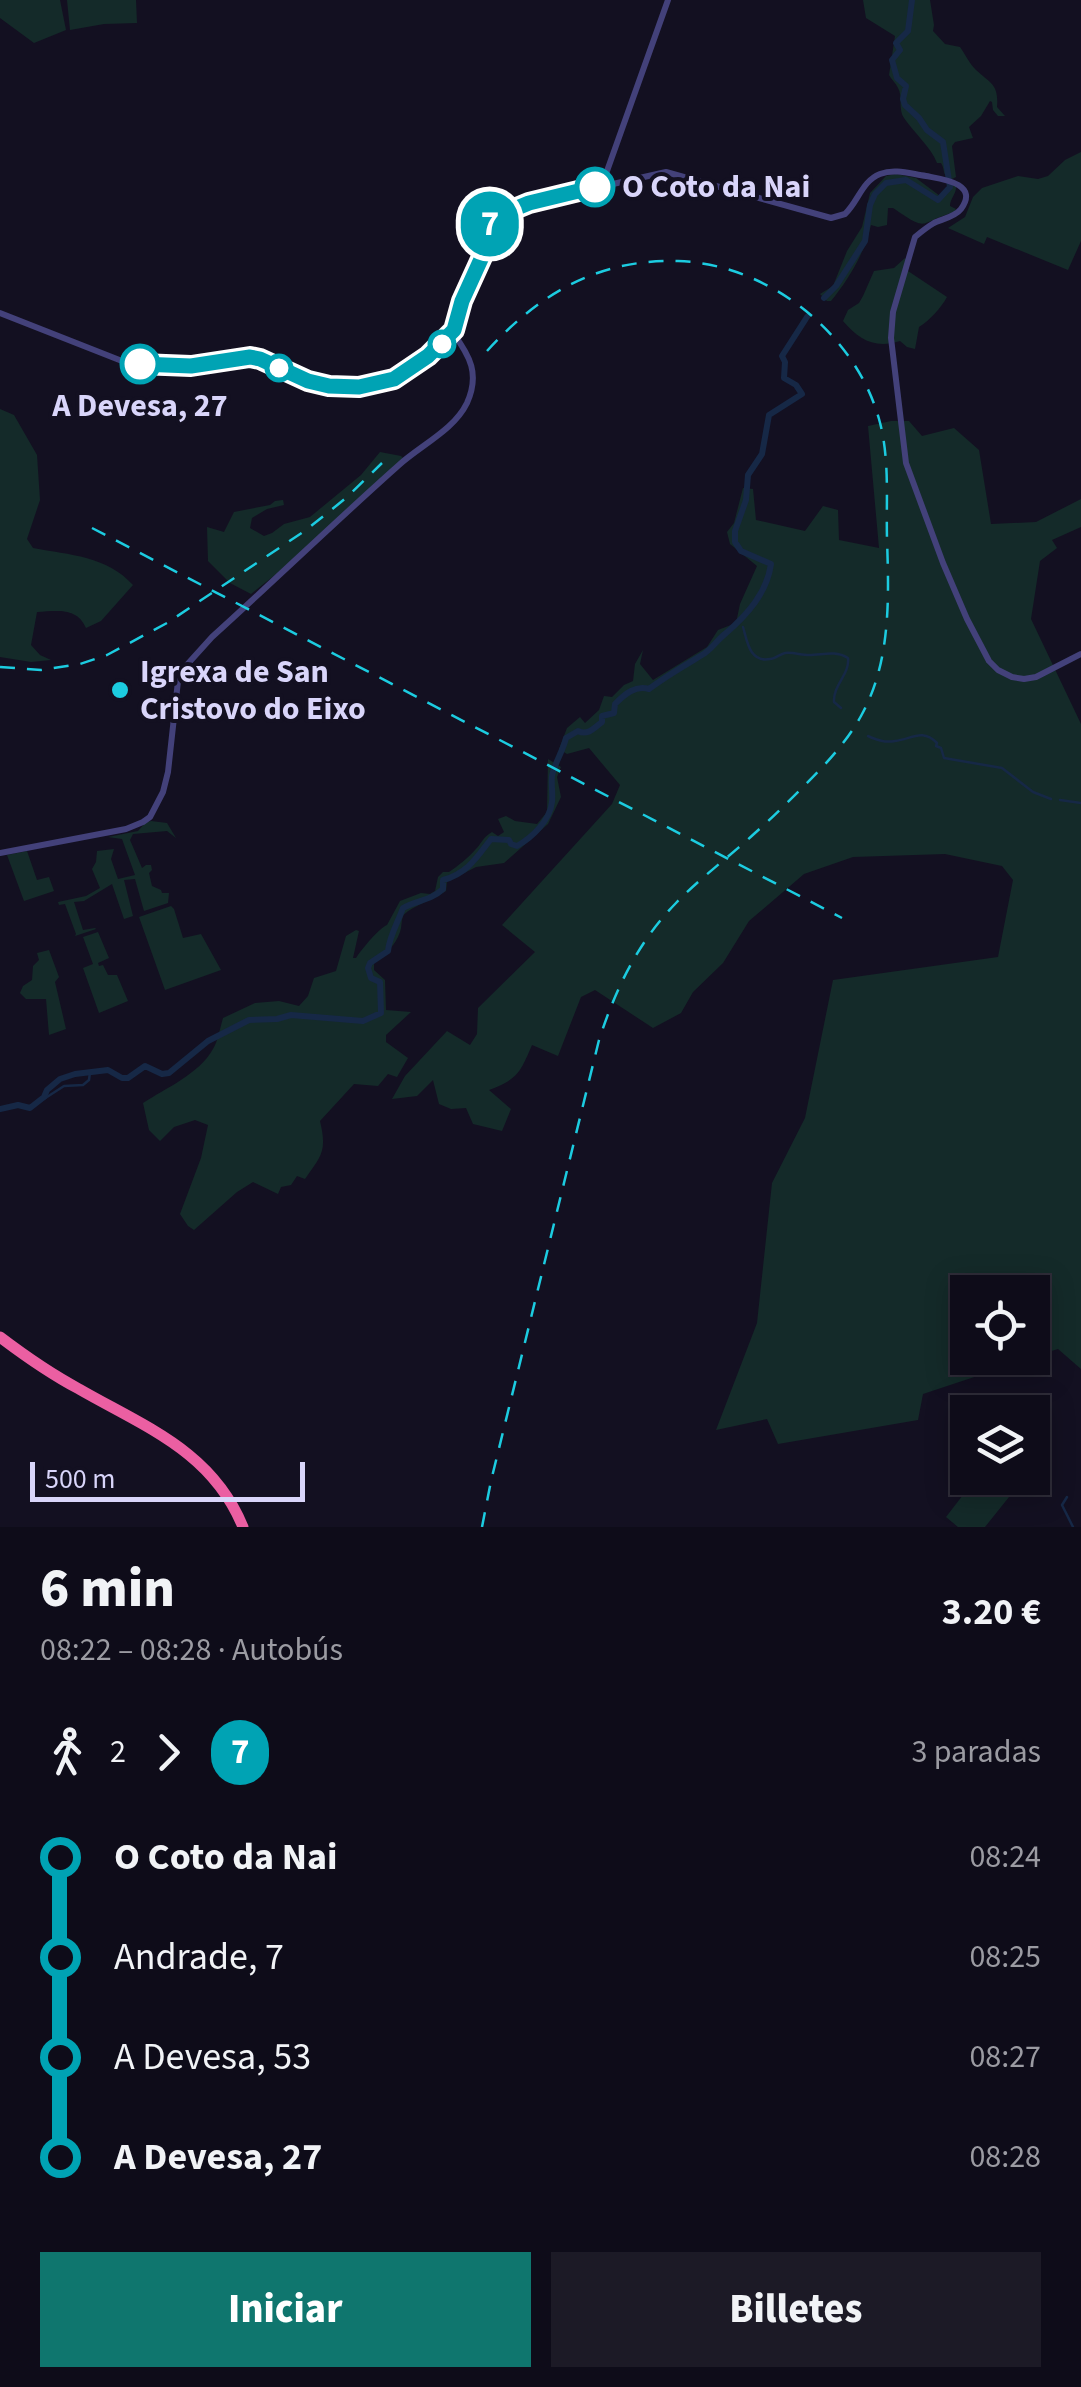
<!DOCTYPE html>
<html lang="es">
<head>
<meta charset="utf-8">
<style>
	:root { --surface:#0e0c19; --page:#1c1a26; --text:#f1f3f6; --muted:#9b9ba2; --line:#2e2c38; --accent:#0f766e }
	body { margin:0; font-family:"Source Sans 3",sans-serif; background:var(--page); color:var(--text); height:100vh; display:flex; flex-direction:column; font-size:38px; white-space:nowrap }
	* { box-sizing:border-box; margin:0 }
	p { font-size:32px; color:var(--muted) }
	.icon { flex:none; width:55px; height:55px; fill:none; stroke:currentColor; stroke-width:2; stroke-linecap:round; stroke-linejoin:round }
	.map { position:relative; height:1527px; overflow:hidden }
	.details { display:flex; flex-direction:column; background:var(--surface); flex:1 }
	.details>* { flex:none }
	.badge { padding:0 20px; border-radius:32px; font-size:35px; line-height:65px }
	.tools { position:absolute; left:950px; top:1275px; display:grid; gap:20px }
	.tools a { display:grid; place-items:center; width:100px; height:100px; border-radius:0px; background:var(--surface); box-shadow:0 5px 25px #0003,0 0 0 2px var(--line); font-size:50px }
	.scale { position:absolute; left:30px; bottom:25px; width:275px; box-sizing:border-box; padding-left:10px; border:5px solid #d9d5fa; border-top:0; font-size:28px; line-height:35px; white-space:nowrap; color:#d9d5fa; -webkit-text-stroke:8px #131021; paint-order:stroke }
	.map>.badge { position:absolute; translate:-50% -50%; box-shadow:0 0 0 5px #fff }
	.legs { display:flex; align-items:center; gap:15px; height:110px; padding:0 40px; font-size:32px }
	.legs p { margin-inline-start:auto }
	.head { display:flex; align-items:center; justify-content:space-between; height:170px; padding:0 40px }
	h1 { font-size:55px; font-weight:800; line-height:75px }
	.button { display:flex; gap:20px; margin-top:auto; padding:20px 40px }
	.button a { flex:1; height:115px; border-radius:0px; background:var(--accent); color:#fff; font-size:40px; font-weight:800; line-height:115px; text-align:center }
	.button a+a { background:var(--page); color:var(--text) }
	ul { padding:0 40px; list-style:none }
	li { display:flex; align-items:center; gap:35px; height:100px; font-size:38px }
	li i { display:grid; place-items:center; width:15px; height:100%; margin:0 12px; background:currentColor }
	li i::after { content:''; width:25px; height:25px; margin:-12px; border:8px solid; border-radius:50%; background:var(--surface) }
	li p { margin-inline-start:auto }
	li:first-child i { background:linear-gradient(#0000 50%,currentColor 0) }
	li:last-child i { background:linear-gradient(currentColor 50%,#0000 0) }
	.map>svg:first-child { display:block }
</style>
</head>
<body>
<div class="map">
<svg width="1081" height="1527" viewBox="0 0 1081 1527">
	<rect width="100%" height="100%" fill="#131021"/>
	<path fill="#142a29" d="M0,0h60l6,30 -32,13 -34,-25z
		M67,0h69l1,23 -33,1 -34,6z
		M863,0h67l4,25 -1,6 12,13 15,3c5,7 9,16 16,23 14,13 23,14 21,37l8,9h-7l-5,-6 -1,-8 -2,-1 -9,15 -12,11 4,11 -18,4 -3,4 4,31 -4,2c-11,-3 -6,-8 -11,-16h-4c-6,-16 -23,-30 -33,-45 -6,-8 -1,-22 -6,-30 -2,-5 -7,-9 -9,-13l6,-39 -29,-18z
		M1081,152v89l-13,29 -81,-33 -3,7 -36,-16 17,-11 8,-20 9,-9 36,-12 20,3 10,-3 17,-16z
		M896,174l20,4 24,18 7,-8v-4l9,1c1,9 -6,13 -6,21l6,3 -1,3c-38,10 -24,22 -62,-4h-5l-1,17 -9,2 -7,-2c-6,27 -22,54 -40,76h-4l-7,-7 13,-8 14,-35 15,-24 8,-34 16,-17z
		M905,258l4,5 -1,8 39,26c-6,11 -17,23 -28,30l-4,22 -8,-2 -7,-6c-25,8 -41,-1 -57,-20l5,-11 11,-7 4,-7 11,-25 20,-3z
		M0,409l14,6 23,40 3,45 -13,39 6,9c37,7 74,8 100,37l-32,36 -15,7c-9,-21 -29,-17 -49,-16l-6,33 9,10 11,5 -20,2 -31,-5z
		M891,421h18l13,15 32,-8 25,22 12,74 45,-2 45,-23v28l-29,13 5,8 -17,13 -9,58 50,105v645l-23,-20 -26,8v-65h-64v66h64l-109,36 -5,26 -140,24 -11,-25 -51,11 41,-107 15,-140 33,-65 28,-138 165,-23 15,-77 -11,-14 -57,-12 -92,3 -49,17 -55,47 -26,42 -30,29 -12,21 -28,15 -58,-38 -14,7 -23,59 -26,-11c-12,28 -14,34 -43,45l22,19 -9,22 -29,-7 -7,-16 -15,1 -12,-5 -6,-24 -16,16 -25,3 13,-23 42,-45 23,14 7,-11 1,-26 57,-56 -33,-27 110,-121 8,-19 -31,-37 -22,6 -8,-5 8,-21 13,-11 5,6 14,-13 5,-14 8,1 12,-12 9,-4 2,-17 8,-14 -3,14 13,16 54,-33 11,-17 18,-7 4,-19 17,-38 -27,-22 -3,-12 7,-9 9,-35 10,1 3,31 49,11 18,-25 15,4 1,30 40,8 -11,-122z
		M380,452l21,4 2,2 -123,113 -29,23 -21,-11 -22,-22 -1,-34 17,5 10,-20 36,-7 5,-4 8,-1 1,5 -17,4 -15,9 -2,10 14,8 8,-3 12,-9 26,-7 51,-42z
		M548,759l13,8 -4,10 4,20 -13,27 -44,39 -28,4 -29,15 -1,9c-10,7 -38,17 -43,25 -2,5 -1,11 -3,16 -5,14 -14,22 -26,31v7l11,10 1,30 25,2 -25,23v7l22,16 -11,19 -9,-3 -10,12 -24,-2 -34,37c7,30 2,34 -15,58l-8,-3 -6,9 -10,2 -3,7 -25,-12 -16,10 -43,38 -6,-4 -8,-12 21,-56 7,-33 -13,-5 -21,7 -14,14 -11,-11 -6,-27c23,-15 56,-29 70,-54 5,-8 7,-21 10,-31l32,-15 24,-2 20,5 9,-10 6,-18 22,-7 10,-35 10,-6 3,1 -6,27h3c6,-9 23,-30 31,-33l13,-24 21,-8 9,1 5,-3 3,-14 5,-5h6c10,-7 18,-13 26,-22 7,-7 8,-13 17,-18l6,4 6,-4 -6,-13 8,-3 9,5 22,3 10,-12z
		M151,821l16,2 9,15 -9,-7 -34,3 -3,6 12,28 4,-3h5l1,5 -3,3 3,13 9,4 1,3h7l-1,10 -24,8 -9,-32 -11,1 9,36 -9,3 -12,-35 -28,17 -10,1 9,28 12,-2 1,1 -21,7 1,-2 -11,-30 -6,1 -1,-3 28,-6 14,-8 -8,-19 4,-7 1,-11 17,-2 -3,10 7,20 17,-4 -13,-36 -14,-2 30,-6 7,-8z
		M27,851l10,29 12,-3 5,14 -30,10 -17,-46z
		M171,906l3,3 9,29 18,-4 20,36 -56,20 -26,-73z
		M98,932l11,26 -11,5 1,3 4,-1 5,10h9l11,26 -29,12 -16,-45 10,-4 -10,-27z
		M49,950l10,27 -4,5 11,47 -17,6 -3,-36h-20l-6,-6 3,-7 9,-6 1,-14 6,-6 -2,-7z
		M976,1478h18l19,14 -28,35h-27l-12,-10z"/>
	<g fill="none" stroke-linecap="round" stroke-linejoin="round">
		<path stroke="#162846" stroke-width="2.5" d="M743,627c4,13 6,36 27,32 5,0 10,-5 15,-6 8,-1 16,2 24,2 14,0 26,-5 39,3 2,16 -15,27 -14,44l7,6
			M868,736c9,4 17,7 27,5 17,-2 27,-13 42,2l-1,3 5,2 3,10 58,10 31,24 18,7
			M1060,800l21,3
			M30,1108l34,-22 19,-1 6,-5 1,-8
			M1067,1497l-5,8 11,22"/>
		<path stroke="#162846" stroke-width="6" d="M824,298l12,-12 29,-45 5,-36 5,-11 11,-11 20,-3 32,20 12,-13 -7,-45 -16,-12 -8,-12 -14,-13 -2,-6 3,-13 -9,-8 -5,-18 8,-10 -4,-7 12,-12 4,-31
			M0,1109l18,-4 12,3 14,-11 3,-7 13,-11 15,-5 33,-4 14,8h6l17,-12 17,8 7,-1 39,-32 41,-21 28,-1 14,-4 72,6 18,-8 -1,-31 -9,-4 -3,-10 2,-5 18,-12c1,-14 10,-29 15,-43 14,-8 27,-7 40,-19v-9c25,-7 34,-23 48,-41l18,1 2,4 6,2c16,-9 33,-26 35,-44 1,-9 -1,-17 0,-26 3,-14 11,-25 14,-38l12,-7c10,5 16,-3 24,-9v-6l12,-3 1,-9c10,-10 20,-19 34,-15 17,-13 35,-23 53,-34 9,-5 15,-15 23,-21 22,-19 42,-41 46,-70l-30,-13 -6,-9v-11l11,-31 2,-25 14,-21 7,-39 33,-21 -6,-9 -12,-7 1,-16 -3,-6 25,-39"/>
		<path stroke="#43417a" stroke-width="6" d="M602,185l66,-185
			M0,313l122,48 64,5 67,-9 55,24 46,7 31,-6 14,-6 22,-14 28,-25 7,-9 6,-27 20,-44 6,-30 10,-11 31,-13 137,-31 165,46 14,-4c13,-12 17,-33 35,-40 15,-6 31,0 46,2 15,3 54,7 35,33 -6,8 -19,10 -27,14 -7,4 -13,9 -19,14l-22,75 -2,26 15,125 37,100 24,56 22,42 9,9 14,7 12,2 12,-2 45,-23
			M0,853l126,-24 17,-7 7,-5 13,-25 5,-20 10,-91 6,-13 28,-31c63,-57 124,-116 187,-172 22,-20 55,-35 68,-62 13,-29 3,-47 -14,-70"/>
		<path stroke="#eb5fa2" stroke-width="11" d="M0,1337c25,19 51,37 79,52 66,38 133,62 164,138"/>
		<path stroke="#1ccce0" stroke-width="2.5" stroke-dasharray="15 12" stroke-linecap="butt" d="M92,528l750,390
			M0,667l41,3 39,-6 27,-9 60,-32 139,-93 40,-32 36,-35
			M482,1527l9,-46 108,-441c17,-52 39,-98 77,-137 24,-25 53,-46 79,-70 17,-15 33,-31 49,-47 21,-21 42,-43 57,-70 30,-54 28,-117 26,-177 -1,-40 3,-81 -8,-120 -24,-86 -111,-155 -201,-158 -80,-2 -138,32 -191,90"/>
	</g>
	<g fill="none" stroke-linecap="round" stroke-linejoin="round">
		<defs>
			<path id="line-1" d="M140,364l51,2 59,-9 10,2 48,22 21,5 30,1 35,-8 34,-23 26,-26 8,-29 20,-44 5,-27 5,-8 10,-8 27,-11 66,-16"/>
		</defs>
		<use href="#line-1" stroke="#fff" stroke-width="22"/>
		<use href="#line-1" stroke="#00a3b4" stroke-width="15"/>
	</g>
	<g fill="#fff" stroke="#00a3b4" stroke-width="5">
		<circle cx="595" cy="187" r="18"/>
		<circle cx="442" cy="344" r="12"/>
		<circle cx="140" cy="364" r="18"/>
		<circle cx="279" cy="368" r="12"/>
	</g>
	<circle fill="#1ccce0" stroke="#131021" stroke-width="4" cx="120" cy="690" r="10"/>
	<g text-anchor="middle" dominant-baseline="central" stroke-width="8" stroke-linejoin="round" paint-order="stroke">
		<g font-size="32" font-weight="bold" fill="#d9d5fa" stroke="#131021" text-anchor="start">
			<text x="622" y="187">O Coto da Nai</text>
			<text x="140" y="406" text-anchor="middle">A Devesa, 27</text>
		</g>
		<g font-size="32" font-weight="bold" fill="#d9d5fa" stroke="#131021" text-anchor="start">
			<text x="140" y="672">Igrexa de San<tspan x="140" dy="37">Cristovo do Eixo</tspan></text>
		</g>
	</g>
</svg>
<div class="tools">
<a><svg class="icon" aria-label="locate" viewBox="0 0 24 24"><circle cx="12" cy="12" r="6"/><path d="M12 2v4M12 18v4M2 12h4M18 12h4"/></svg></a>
<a><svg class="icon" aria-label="layers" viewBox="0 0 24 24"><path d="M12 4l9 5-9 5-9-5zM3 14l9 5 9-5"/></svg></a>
</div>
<div class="scale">500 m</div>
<b class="badge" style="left:490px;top:224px;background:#00a3b4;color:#fff">7</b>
</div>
<section class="details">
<div class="head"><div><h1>6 min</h1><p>08:22 – 08:28 · Autobús</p></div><b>3.20 €</b></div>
<div class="legs"><svg class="icon" aria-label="walk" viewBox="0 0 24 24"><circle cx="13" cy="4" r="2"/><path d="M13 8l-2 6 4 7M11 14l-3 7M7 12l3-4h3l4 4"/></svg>2<svg class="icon" aria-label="forward" viewBox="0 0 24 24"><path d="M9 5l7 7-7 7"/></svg><b class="badge" style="background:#00a3b4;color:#fff">7</b><p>3 paradas</p></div>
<ul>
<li><i style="color:#00a3b4"></i><b>O Coto da Nai</b><p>08:24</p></li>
<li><i style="color:#00a3b4"></i><span>Andrade, 7</span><p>08:25</p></li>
<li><i style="color:#00a3b4"></i><span>A Devesa, 53</span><p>08:27</p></li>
<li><i style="color:#00a3b4"></i><b>A Devesa, 27</b><p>08:28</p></li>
</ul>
<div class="button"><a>Iniciar</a><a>Billetes</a></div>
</section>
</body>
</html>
